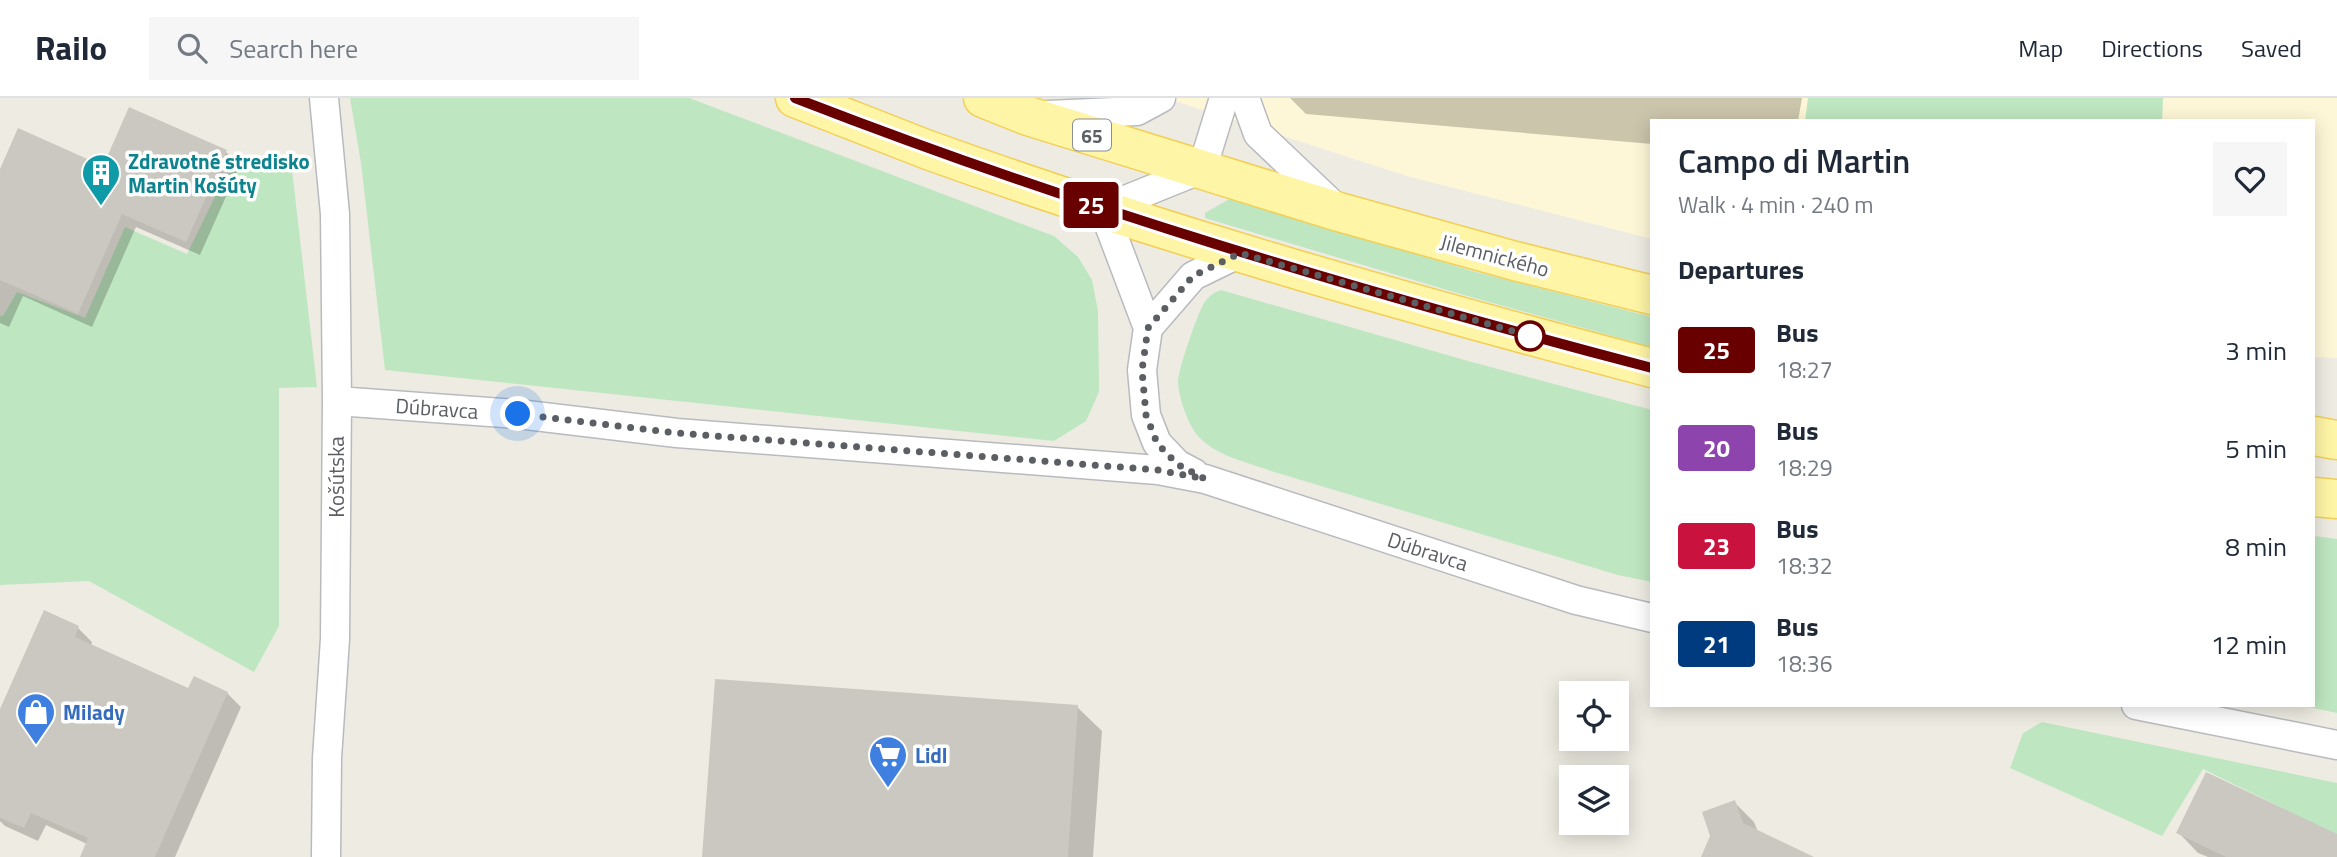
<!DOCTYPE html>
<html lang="en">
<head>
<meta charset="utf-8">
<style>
	:root { --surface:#fff; --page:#f6f6f7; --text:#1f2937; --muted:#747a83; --line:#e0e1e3 }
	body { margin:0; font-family:"Titillium Web",sans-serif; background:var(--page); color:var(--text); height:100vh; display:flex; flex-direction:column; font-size:26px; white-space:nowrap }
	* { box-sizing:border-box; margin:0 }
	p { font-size:23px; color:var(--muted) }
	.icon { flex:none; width:38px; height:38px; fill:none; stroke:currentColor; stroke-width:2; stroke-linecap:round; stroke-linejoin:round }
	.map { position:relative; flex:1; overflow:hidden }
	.side { position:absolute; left:1650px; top:21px; width:665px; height:588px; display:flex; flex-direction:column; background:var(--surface); border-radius:0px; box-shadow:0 4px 18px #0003 }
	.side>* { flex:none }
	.badge { padding:0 14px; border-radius:5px; font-size:24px; line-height:46px }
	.controls { position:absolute; left:1559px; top:583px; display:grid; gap:14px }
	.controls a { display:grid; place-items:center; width:70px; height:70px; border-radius:0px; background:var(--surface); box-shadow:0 4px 18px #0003; font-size:35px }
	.you { position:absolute; width:35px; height:35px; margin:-18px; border:5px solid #fff; border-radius:50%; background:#1a73e8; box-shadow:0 0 0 10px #1a73e833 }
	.map>.badge { position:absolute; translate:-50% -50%; box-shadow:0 0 0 4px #fff }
	h2 { padding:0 28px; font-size:26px; line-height:63px }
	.round { display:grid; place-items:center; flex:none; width:74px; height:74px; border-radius:0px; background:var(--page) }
	.summary { display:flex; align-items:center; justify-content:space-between; height:119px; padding:0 28px }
	h1 { font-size:33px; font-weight:600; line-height:52px }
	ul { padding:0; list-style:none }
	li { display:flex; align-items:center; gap:21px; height:98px; padding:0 28px }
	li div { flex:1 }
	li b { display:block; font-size:26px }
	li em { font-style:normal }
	li .badge { min-width:77px; font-weight:700; text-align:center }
	header { display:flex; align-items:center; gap:42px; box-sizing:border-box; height:98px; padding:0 35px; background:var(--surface); border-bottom:2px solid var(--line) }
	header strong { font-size:33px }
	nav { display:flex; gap:38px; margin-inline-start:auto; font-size:24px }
	.search { width:490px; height:63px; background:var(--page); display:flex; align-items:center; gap:18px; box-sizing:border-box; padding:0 24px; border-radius:0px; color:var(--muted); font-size:26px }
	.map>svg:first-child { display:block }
</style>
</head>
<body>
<header>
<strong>Railo</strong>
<div class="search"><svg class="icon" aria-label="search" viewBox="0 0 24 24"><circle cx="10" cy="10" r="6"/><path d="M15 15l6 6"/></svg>Search here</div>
<nav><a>Map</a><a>Directions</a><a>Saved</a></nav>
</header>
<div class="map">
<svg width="2337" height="759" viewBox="0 0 2337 759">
	<rect width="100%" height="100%" fill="#eeece2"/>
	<path fill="#fef7d7" d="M1166,0h698l-5,23h-207v118l-245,-63z
		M2163,0h174v260l-23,-1v-236h-152z"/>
	<path fill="#bee6c0" d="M350,0h339l365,138 24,21 14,23 6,31 1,81 -13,29 -32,20 -669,-71 -24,-207z
		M1808,0h355l-1,23h-357z
		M237,54l55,18 25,217 -38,1v238l-25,46 -165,-91 -89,4v-269h3l14,-24 68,26 40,-91 62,27z
		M1231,100l241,73 180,46v30l-188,-52 -259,-77v-5z
		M1221,192l247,71 184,49v172l-34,-7 -347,-104c-24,-9 -55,-15 -73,-35 -10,-11 -20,-41 -20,-55 1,-14 19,-66 26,-78 4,-6 10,-11 17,-13z
		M2314,438l23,3v174l-38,-8h15z
		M2042,624l295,61v52l-134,-66 -41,67 -152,-68 13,-35z"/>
	<path fill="#0003" d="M1290,0h512l-4,23h-146v23l-346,-30z
		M226,54l14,13 -40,90 -64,-28 -44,100 -69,-31 -14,31 -9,-4v-149l104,-6z
		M44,515l34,15 14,14 -1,4 98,44 38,3 14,14 -66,150h-88v-13l-41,-19 -8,16 -33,-15 -5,-5v-108z
		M1077,609l25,24 -9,126h-389z
		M1734,704l20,20 4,10 52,25h-107z
		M2179,735l158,3v21h-129l-10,-4z"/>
	<path fill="#cac8c1" d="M129,9l98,43 -41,92 -64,-28 -44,100 -78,-34v-111l18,-41 85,38z
		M44,512l35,16 -4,11 113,51 6,-12 34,16 -73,165h-75l8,-19 -57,-25 -7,15 -24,-10v-109z
		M715,581l363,26 -10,152h-366z
		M2206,674l131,62v23h-111l-50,-24z
		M1735,702l8,23 71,34h-113l9,-21 -8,-24z"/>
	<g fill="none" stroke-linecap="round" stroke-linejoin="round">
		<defs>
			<path id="minor" d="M324,0l11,116 2,187 -2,238 -8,119 -1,99
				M1245,0l13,36 77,73
				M1048,17l89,-4 24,-13
				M1148,230l45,-52 47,-23
				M337,303l181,13 159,19 481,37 47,9 371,121 76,18
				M1194,375l-17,-9 -20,-21 -11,-28 -4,-45 6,-42 -45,-119 99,-40 22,-71
				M2136,607l201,40"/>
			<path id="primary" d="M795,0c44,17 89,35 133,52 237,85 480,154 724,218
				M983,0l45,18 311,96 176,49 137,34
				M2314,338l23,4
				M2314,399l23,2"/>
		</defs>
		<use href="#minor" stroke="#b8babf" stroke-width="31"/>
		<use href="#primary" stroke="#f2cf56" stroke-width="41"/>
		<use href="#minor" stroke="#fff" stroke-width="28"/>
		<use href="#primary" stroke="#fff5a6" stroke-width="38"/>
	</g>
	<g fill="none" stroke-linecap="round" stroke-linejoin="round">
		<defs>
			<path id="line" d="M795,0c280,109 567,194 857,270"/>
		</defs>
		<use href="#line" stroke="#fff" stroke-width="16"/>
		<use href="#line" stroke="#690000" stroke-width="10"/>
		<path stroke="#5b5e63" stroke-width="7" stroke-dasharray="0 12.6" d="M518,316l159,19 481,37 47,9 -28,-15 -20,-21 -11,-28 -4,-45 6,-42 45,-52 47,-23 290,83"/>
	</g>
	<defs>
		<symbol id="building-pin" viewBox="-11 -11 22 30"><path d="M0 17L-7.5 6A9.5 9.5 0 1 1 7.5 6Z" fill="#0f9aa8" stroke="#fff"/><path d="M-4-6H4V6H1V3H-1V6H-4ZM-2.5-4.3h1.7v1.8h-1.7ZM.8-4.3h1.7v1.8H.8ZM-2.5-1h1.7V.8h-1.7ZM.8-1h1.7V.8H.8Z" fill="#fff"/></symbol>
		<symbol id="shop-pin" viewBox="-11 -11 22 30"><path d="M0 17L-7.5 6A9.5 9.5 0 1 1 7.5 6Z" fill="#3f7fe0" stroke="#fff"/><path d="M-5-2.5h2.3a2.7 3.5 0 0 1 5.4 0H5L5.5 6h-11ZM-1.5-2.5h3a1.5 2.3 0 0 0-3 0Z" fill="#fff"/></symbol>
		<symbol id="supermarket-pin" viewBox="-11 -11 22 30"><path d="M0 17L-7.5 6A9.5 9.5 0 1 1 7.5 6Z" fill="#3f7fe0" stroke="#fff"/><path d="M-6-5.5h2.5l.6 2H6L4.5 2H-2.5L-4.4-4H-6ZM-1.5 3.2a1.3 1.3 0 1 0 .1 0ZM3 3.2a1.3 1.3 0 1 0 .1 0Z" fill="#fff"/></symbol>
	</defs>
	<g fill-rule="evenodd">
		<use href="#building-pin" x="79" y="53" width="44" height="60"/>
		<use href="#shop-pin" x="14" y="592" width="44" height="60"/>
		<use href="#supermarket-pin" x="866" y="635" width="44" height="60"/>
	</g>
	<circle fill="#fff" stroke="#690000" stroke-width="3.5" cx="1530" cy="238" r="14"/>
	<g text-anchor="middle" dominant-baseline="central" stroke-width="7" stroke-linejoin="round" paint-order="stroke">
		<rect fill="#fff" stroke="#8c8e92" stroke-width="2" x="1073" y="21.5" width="38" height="31" rx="5"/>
		<g font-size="19" font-weight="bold" fill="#5b5e63">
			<text x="1092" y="37">65</text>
		</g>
		<g font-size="21" font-weight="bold" fill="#0d838f" stroke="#fff" text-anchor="start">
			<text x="128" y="63">Zdravotné stredisko<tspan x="128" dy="24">Martin Košúty</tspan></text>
		</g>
		<g font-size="21" fill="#5b5e63" stroke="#fff">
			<text transform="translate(1495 157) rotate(15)">Jilemnického</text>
			<text transform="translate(437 310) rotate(4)">Dúbravca</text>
			<text transform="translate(336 379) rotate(-90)">Košútska</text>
			<text transform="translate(1428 453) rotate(18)">Dúbravca</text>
		</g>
		<g font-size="21" font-weight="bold" fill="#366cbe" stroke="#fff" text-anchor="start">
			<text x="63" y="614">Milady</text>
			<text x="915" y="657">Lidl</text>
		</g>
	</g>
</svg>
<div class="controls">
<a><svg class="icon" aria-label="locate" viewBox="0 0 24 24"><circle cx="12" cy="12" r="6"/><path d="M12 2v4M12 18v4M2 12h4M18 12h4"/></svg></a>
<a><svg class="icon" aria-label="layers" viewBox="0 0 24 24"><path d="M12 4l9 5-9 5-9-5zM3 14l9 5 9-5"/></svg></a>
</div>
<div class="you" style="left:518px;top:316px"></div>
<b class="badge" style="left:1091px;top:107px;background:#690000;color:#fff">25</b>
<section class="side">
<div class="summary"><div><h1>Campo di Martin</h1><p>Walk · 4 min · 240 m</p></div><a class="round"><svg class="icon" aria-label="heart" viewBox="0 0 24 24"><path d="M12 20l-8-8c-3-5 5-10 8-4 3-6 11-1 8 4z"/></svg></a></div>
<h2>Departures</h2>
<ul>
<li><span class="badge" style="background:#690000;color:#fff">25</span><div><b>Bus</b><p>18:27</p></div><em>3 min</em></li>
<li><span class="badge" style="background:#8e44ad;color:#fff">20</span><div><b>Bus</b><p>18:29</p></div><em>5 min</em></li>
<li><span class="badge" style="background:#c9133e;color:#fff">23</span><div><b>Bus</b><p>18:32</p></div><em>8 min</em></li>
<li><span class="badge" style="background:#003b80;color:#fff">21</span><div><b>Bus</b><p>18:36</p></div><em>12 min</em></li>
</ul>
</section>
</div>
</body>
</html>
